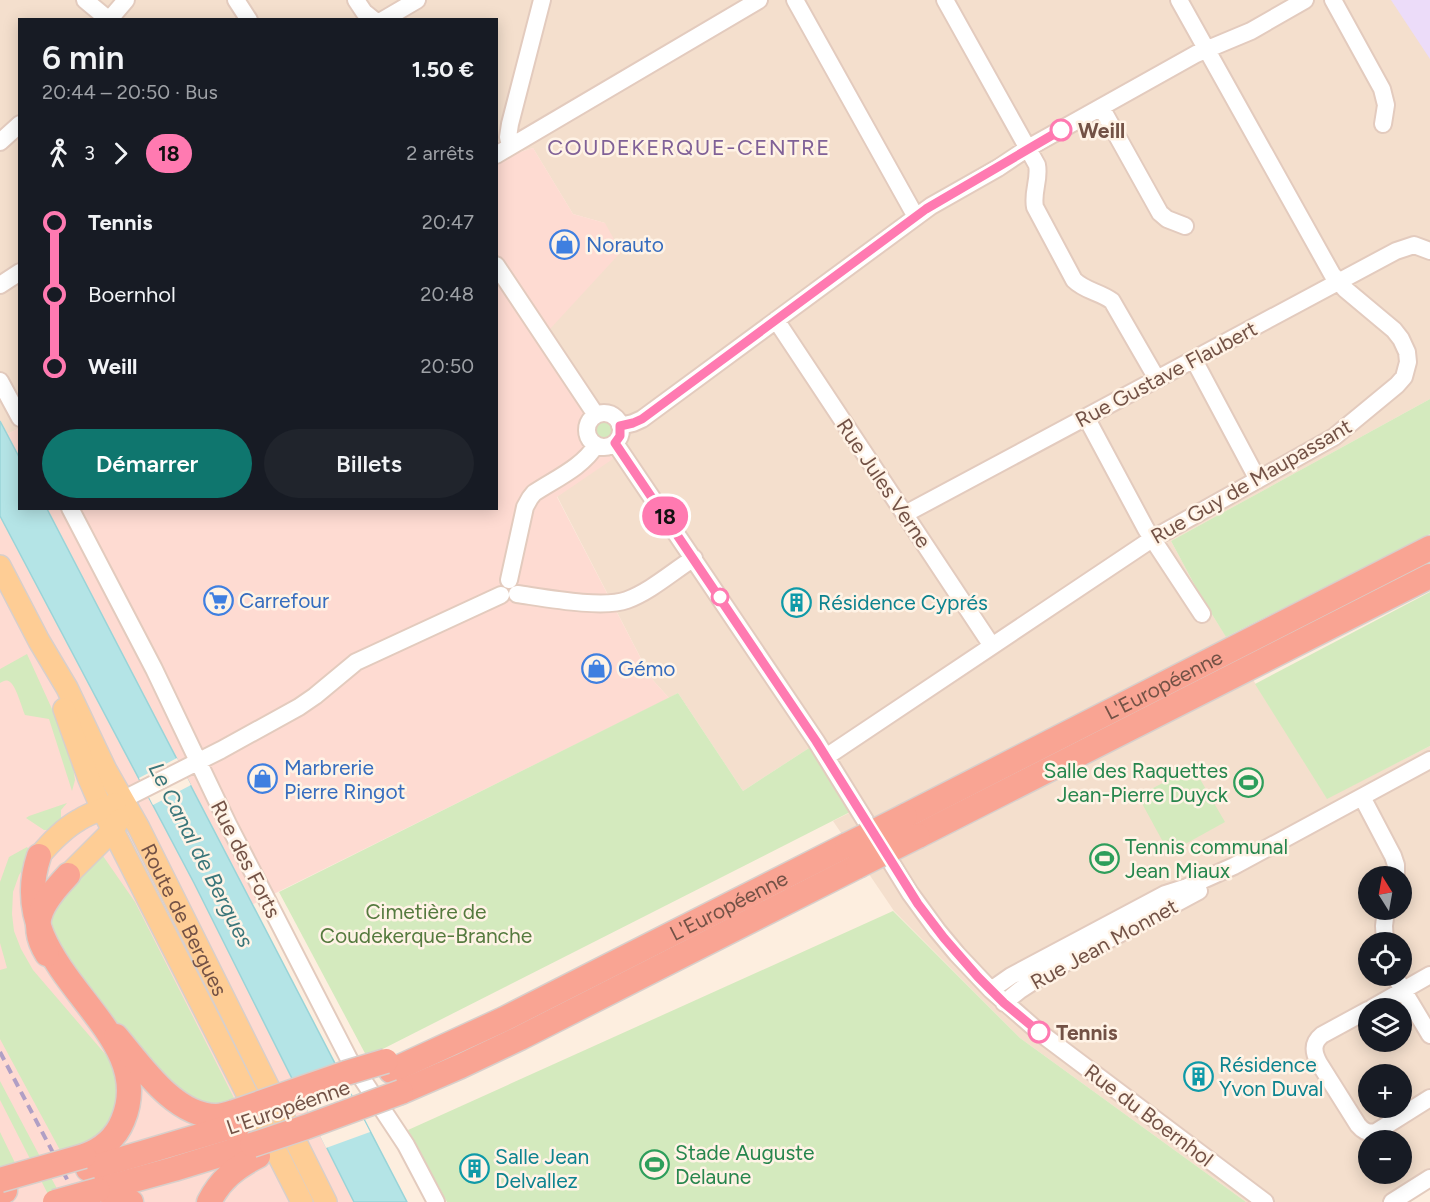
<!DOCTYPE html>
<html lang="fr">
<head>
<meta charset="utf-8">
<style>
	:root { --surface:#171b24; --page:#20242c; --text:#f1f3f6; --muted:#9ea1a6; --accent:#0f766e }
	body { margin:0; font-family:Figtree,sans-serif; background:var(--page); color:var(--text); height:100vh; display:flex; flex-direction:column; font-size:22px; white-space:nowrap }
	* { box-sizing:border-box; margin:0 }
	p { font-size:20px; color:var(--muted) }
	.icon { flex:none; width:33px; height:33px; fill:none; stroke:currentColor; stroke-width:2; stroke-linecap:round; stroke-linejoin:round }
	.map { position:relative; flex:1; overflow:hidden }
	.drawer { position:absolute; left:18px; top:18px; width:480px; height:492px; display:flex; flex-direction:column; background:var(--surface); border-radius:0px; box-shadow:0 3px 15px #0003 }
	.drawer>* { flex:none }
	.badge { padding:0 12px; border-radius:20px; font-size:21px; line-height:39px }
	.needle { width:39px; rotate:349deg }
	.buttons { position:absolute; left:1358px; top:866px; display:grid; gap:12px }
	.buttons a { display:grid; place-items:center; width:54px; height:54px; border-radius:50%; background:var(--surface); box-shadow:0 3px 15px #0003; font-size:30px }
	.map>.badge { position:absolute; translate:-50% -50%; box-shadow:0 0 0 3px #fff }
	.legs { display:flex; align-items:center; gap:9px; height:66px; padding:0 24px; font-size:20px }
	.legs p { margin-inline-start:auto }
	.head { display:flex; align-items:center; justify-content:space-between; height:102px; padding:0 24px }
	h1 { font-size:33px; font-weight:600; line-height:45px }
	.button { display:flex; gap:12px; margin-top:auto; padding:12px 24px }
	.button a { flex:1; height:69px; border-radius:36px; background:var(--accent); color:#fff; font-size:24px; font-weight:600; line-height:69px; text-align:center }
	.button a+a { background:var(--page); color:var(--text) }
	ul { padding:0 24px; list-style:none }
	li { display:flex; align-items:center; gap:21px; height:72px; font-size:22px }
	li i { display:grid; place-items:center; width:9px; height:100%; margin:0 8px; background:currentColor }
	li i::after { content:''; width:15px; height:15px; margin:-8px; border:4px solid; border-radius:50%; background:var(--surface) }
	li p { margin-inline-start:auto }
	li:first-child i { background:linear-gradient(#0000 50%,currentColor 0) }
	li:last-child i { background:linear-gradient(currentColor 50%,#0000 0) }
	.map>svg:first-child { display:block }
</style>
</head>
<body>
<div class="map">
<svg width="1430" height="1202" viewBox="0 0 1430 1202">
	<rect width="100%" height="100%" fill="#fdeedf"/>
	<path fill="#f4dfcd" fill-rule="evenodd" d="M0,0h1430v399l-259,142 29,54 127,203 103,-52v441l-23,15h-161l-226,-164 -126,-127 -61,-90 18,-9 -42,-64 -66,43 -65,-98 -9,5 -18,-20 -94,-182 -8,-166 56,-107 -32,-9 -40,-66 -30,9 -6,-2 -1,-135h-476v408l-13,6 -7,-13zM1368,876h33v33h-33zM1368,942h33v33h-33zM1368,1008h33v33h-33zM1368,1074h33v33h-33zM1368,1140h33v33h-33z"/>
	<path fill="#fedbd2" d="M533,148l40,66 32,9 16,29 -72,78 77,120 -69,47 94,181 18,20 -454,225 139,279h-354v-781l7,13 12,-6 1,80h476l1,-353 7,2z"/>
	<path fill="#ecdcf9" d="M1391,0h39v59z"/>
	<path fill="#d4eabe" d="M1430,399v135l-204,103 -26,-42 -29,-54z
		M595 430a9 9 0 1 1 18 0a9 9 0 1 1-18 0Z
		M1430,592v154l-103,53 -72,-115z
		M27,654l35,77 11,35 2,14 -3,11 -23,-72 -24,-4c-3,-7 -9,-29 -15,-33 -4,-3 -6,-1 -10,1v-14z
		M678,693l65,98 66,-43 43,63 -485,246 -88,-165z
		M1193,767l32,55 -56,31 -31,-57z
		M67,803l-6,7v11l-10,9h-7l-18,-12 3,-2z
		M27,847l3,4v7l-11,17 -6,17 -1,22 2,17 7,18 12,21 79,92 9,21 -7,36 -21,26 -32,7 -61,-113v-69l7,-2 -7,-25v-61l9,-25z
		M103,856l32,46 101,200 -20,7 -18,-6 -31,-20 -114,-132 -4,-37 46,-56z
		M893,911l127,127 226,164h-799l-39,-72z
		M0,1081l64,121h-12l-52,-102z
		M0,1132l16,33 -16,4z"/>
	<path fill="#b4e4e6" stroke="#99d4d8" stroke-width="1.5" d="M0,421l19,36 1,51 27,1 360,693h-53l-160,-319 -194,-367z"/>
	<path fill="#fdeedf" d="M177,758l14,27 -38,20 -14,-27z
		M335,1064l35,68 -44,16 -34,-69z"/>
	<g fill="none" stroke-linecap="round" stroke-linejoin="round">
		<defs>
			<path id="minor" d="M85,0l24,20
				M236,0l13,20
				M356,0l8,12 10,8
				M795,0l121,217
				M945,0l92,165c3,14 -5,27 -2,42l39,73c11,11 26,12 38,21l45,78
				M1333,0l49,89 4,16 -3,19
				M109,20l17,-20
				M383,20l34,-20
				M1101,107l59,106 7,6 18,7
				M0,142l20,-18
				M510,146l-2,-9 2,-13 32,-124
				M496,155l263,-155
				M496,265l100,150
				M0,285l20,-13
				M776,320l216,326
				M1194,360l64,120
				M0,381l20,37
				M587 430a17 17 0 1 1 34 0a17 17 0 1 1-34 0Z
				M1086,417l60,112 56,85
				M620,426l13,-3 9,-4 289,-213 67,-38 30,-20 168,-94 55,-23 54,-31
				M615,443l201,298 94,152 27,37 20,24 34,36 48,42 226,170
				M70,508l84,161 74,155 121,235 57,86 30,57
				M905,514l491,-263 18,-6 16,6
				M509,580l16,-73 5,-9 4,-5c21,-14 49,-26 62,-48
				M517,594c28,4 86,15 110,6 24,-9 45,-28 67,-42
				M826,757l326,-218 182,-102 63,-52 7,-8 4,-15 -1,-10 -6,-13 -7,-9 -49,-41 -13,-15 -153,-274
				M1362,797l31,59 3,9v11
				M124,799l97,-49 78,-43 16,-11 41,-34 145,-67
				M1385,942l-1,-16 2,-17
				M1394,975l36,60
				M991,990l20,-14 154,-82 22,-7 47,-21 196,-106
				M1004,1003l16,-13 23,-15 156,-84
				M1372,1008l58,-33
				M1368,1010l-46,25c-10,8 -9,17 -3,28l39,62c5,6 10,9 18,7l54,-34
				M1392,1202l38,-24"/>
			<g id="major">
				<path id="s1" d="M0,566l39,75 28,47 39,82 33,58 187,374"/>
				<path d="M64,709l25,70 13,30 200,393"/>
				<path d="M39,856c12,-14 24,-27 40,-36 11,-7 24,-11 36,-16"/>
				<path d="M68,875l45,-45 6,-10"/>
			</g>
			<g id="highway">
				<path id="s2" d="M905,816l525,-268"/>
				<path d="M918,836l512,-260"/>
				<path d="M39,856c-39,115 123,170 84,264 -7,18 -22,30 -39,36"/>
				<path d="M47,954c-21,-33 -1,-55 21,-79"/>
				<path d="M116,1036c24,28 58,80 100,80 6,0 12,-2 18,-4"/>
				<path id="s3" d="M391,1071l113,-52 343,-174"/>
				<path d="M401,1092l60,-26 59,-28 338,-172"/>
				<path d="M88,1169l152,-45"/>
				<path d="M98,1190l76,-21 78,-24"/>
				<path d="M0,1193l5,-2"/>
				<path d="M105,1202h26"/>
				<path d="M209,1202c11,-22 27,-35 49,-46"/>
			</g>
		</defs>
		<use href="#minor" stroke="#e3cbbe" stroke-width="20"/>
		<use href="#major" stroke="#d8cfcb" stroke-width="24"/>
		<use href="#highway" stroke="#d8cfcb" stroke-width="27"/>
		<use href="#minor" stroke="#fff" stroke-width="16"/>
		<use href="#major" stroke="#fecd95" stroke-width="21"/>
		<use href="#highway" stroke="#f9a493" stroke-width="24"/>
		<path stroke="#b09fc5" stroke-width="4" stroke-dasharray="9 6" stroke-linecap="butt" d="M0,1052l79,150"/>
		<defs>
			<path id="highway-bridge" d="M847,845l58,-29
				M858,866l60,-30
				M234,1112l112,-39 40,-12
				M252,1145l54,-18 95,-35
				M0,1180l84,-24
				M55,1202l43,-12"/>
		</defs>
		<use href="#highway-bridge" stroke="#d8cfcb" stroke-width="27" stroke-linecap="butt"/>
		<use href="#highway-bridge" stroke="#f9a493" stroke-width="24"/>
	</g>
	<g fill="none" stroke-linecap="round" stroke-linejoin="round">
		<defs>
			<path id="line-1" d="M1039,1032l-35,-29 -26,-26 -34,-39 -26,-34 -102,-163 -201,-298 5,-7v-10l13,-3 9,-4 284,-210 135,-79"/>
		</defs>
		<use href="#line-1" stroke="#fff" stroke-width="14"/>
		<use href="#line-1" stroke="#ff7ab1" stroke-width="9"/>
	</g>
	<defs>
		<symbol id="shop-ring" viewBox="-11 -11 22 22"><circle r="9.5" fill="#fff3e6" stroke="#3f7fe0" stroke-width="1.5"/><path d="M-5-2.5h2.3a2.7 3.5 0 0 1 5.4 0H5L5.5 6h-11ZM-1.5-2.5h3a1.5 2.3 0 0 0-3 0Z" fill="#3f7fe0"/></symbol>
		<symbol id="supermarket-ring" viewBox="-11 -11 22 22"><circle r="9.5" fill="#fff3e6" stroke="#3f7fe0" stroke-width="1.5"/><path d="M-6-5.5h2.5l.6 2H6L4.5 2H-2.5L-4.4-4H-6ZM-1.5 3.2a1.3 1.3 0 1 0 .1 0ZM3 3.2a1.3 1.3 0 1 0 .1 0Z" fill="#3f7fe0"/></symbol>
		<symbol id="building-ring" viewBox="-11 -11 22 22"><circle r="9.5" fill="#fff3e6" stroke="#0f9aa8" stroke-width="1.5"/><path d="M-4-6H4V6H1V3H-1V6H-4ZM-2.5-4.3h1.7v1.8h-1.7ZM.8-4.3h1.7v1.8H.8ZM-2.5-1h1.7V.8h-1.7ZM.8-1h1.7V.8H.8Z" fill="#0f9aa8"/></symbol>
		<symbol id="stadium-ring" viewBox="-11 -11 22 22"><circle r="9.5" fill="#fff3e6" stroke="#2e9e5b" stroke-width="1.5"/><path d="M0-5a6.5 5 0 1 0 0 10a6.5 5 0 1 0 0-10ZM-3.5-1.8h7v3.6h-7Z" fill="#2e9e5b"/></symbol>
	</defs>
	<g fill-rule="evenodd">
		<use href="#shop-ring" x="548" y="228" width="33" height="33"/>
		<use href="#supermarket-ring" x="202" y="584" width="33" height="33"/>
		<use href="#building-ring" x="780" y="586" width="33" height="33"/>
		<use href="#shop-ring" x="580" y="652" width="33" height="33"/>
		<use href="#shop-ring" x="246" y="762" width="33" height="33"/>
		<use href="#stadium-ring" x="1232" y="766" width="33" height="33"/>
		<use href="#stadium-ring" x="1088" y="842" width="33" height="33"/>
		<use href="#building-ring" x="1182" y="1060" width="33" height="33"/>
		<use href="#stadium-ring" x="638" y="1148" width="33" height="33"/>
		<use href="#building-ring" x="458" y="1152" width="33" height="33"/>
	</g>
	<g fill="#fff" stroke="#ff7ab1" stroke-width="3">
		<circle cx="1061" cy="130" r="10"/>
		<circle cx="720" cy="597" r="8"/>
		<circle cx="1039" cy="1032" r="10"/>
	</g>
	<g text-anchor="middle" dominant-baseline="central" stroke-width="5" stroke-linejoin="round" paint-order="stroke">
		<g font-size="21" font-weight="bold" fill="#735246" stroke="#fff3e6" text-anchor="start">
			<text x="1078" y="130">Weill</text>
			<text x="1056" y="1032">Tennis</text>
		</g>
		<g font-size="21" fill="#366cbe" stroke="#fff3e6" text-anchor="start">
			<text x="586" y="244">Norauto</text>
			<text x="239" y="600">Carrefour</text>
			<text x="618" y="668">Gémo</text>
			<text x="284" y="767">Marbrerie<tspan x="284" dy="24">Pierre Ringot</tspan></text>
		</g>
		<g font-size="21" fill="#735246" stroke="#fff3e6">
			<text transform="translate(1166 374) rotate(-28)">Rue Gustave Flaubert</text>
			<text transform="translate(1251 481) rotate(-30)">Rue Guy de Maupassant</text>
			<text transform="translate(884 483) rotate(56)">Rue Jules Verne</text>
			<text stroke="none"><textPath href="#s2" startOffset="290">L'Européenne</textPath></text>
			<text transform="translate(246 859) rotate(63)">Rue des Forts</text>
			<text stroke="none"><textPath href="#s3" startOffset="376">L'Européenne</textPath></text>
			<text stroke="none"><textPath href="#s1" startOffset="399">Route de Bergues</textPath></text>
			<text transform="translate(1104 944) rotate(-29)">Rue Jean Monnet</text>
			<text transform="translate(288 1107) rotate(-19)">L'Européenne</text>
			<text transform="translate(1149 1115) rotate(37)">Rue du Boernhol</text>
		</g>
		<g font-size="21" fill="#0d838f" stroke="#fff3e6" text-anchor="start">
			<text x="818" y="602">Résidence Cyprés</text>
			<text x="1219" y="1064">Résidence<tspan x="1219" dy="24">Yvon Duval</tspan></text>
			<text x="495" y="1156">Salle Jean<tspan x="495" dy="24">Delvallez</tspan></text>
		</g>
		<g font-size="21" fill="#27864d" stroke="#fff3e6" text-anchor="start">
			<text x="1228" y="770" text-anchor="end">Salle des Raquettes<tspan x="1228" dy="24">Jean-Pierre Duyck</tspan></text>
			<text x="1125" y="846">Tennis communal<tspan x="1125" dy="24">Jean Miaux</tspan></text>
			<text x="675" y="1152">Stade Auguste<tspan x="675" dy="24">Delaune</tspan></text>
		</g>
		<g font-size="21" fill="#557a3e" stroke="#fff3e6">
			<text x="426" y="911">Cimetière de<tspan x="426" dy="24">Coudekerque-Branche</tspan></text>
		</g>
		<g font-size="22" letter-spacing="1.5" fill="#806197" stroke="#fff3e6">
			<text x="689" y="147">COUDEKERQUE-CENTRE</text>
		</g>
		<g font-size="22" font-style="italic" fill="#3a767a" stroke="#fff3e6">
			<text transform="translate(201 855) rotate(63)">Le Canal de Bergues</text>
		</g>
	</g>
</svg>
<div class="buttons">
<a><svg class="needle" viewBox="-14 -14 28 28"><path d="M0-13l5 13h-10z" fill="#e53935"/><path d="M0 13l5-13h-10z" fill="#9ea1a6"/></svg></a>
<a><svg class="icon" aria-label="locate" viewBox="0 0 24 24"><circle cx="12" cy="12" r="6"/><path d="M12 2v4M12 18v4M2 12h4M18 12h4"/></svg></a>
<a><svg class="icon" aria-label="layers" viewBox="0 0 24 24"><path d="M12 4l9 5-9 5-9-5zM3 14l9 5 9-5"/></svg></a>
<a>+</a>
<a>−</a>
</div>
<b class="badge" style="left:665px;top:516px;background:#ff7ab1;color:#111">18</b>
<section class="drawer">
<div class="head"><div><h1>6 min</h1><p>20:44 – 20:50 · Bus</p></div><b>1.50 €</b></div>
<div class="legs"><svg class="icon" aria-label="walk" viewBox="0 0 24 24"><circle cx="13" cy="4" r="2"/><path d="M13 8l-2 6 4 7M11 14l-3 7M7 12l3-4h3l4 4"/></svg>3<svg class="icon" aria-label="forward" viewBox="0 0 24 24"><path d="M9 5l7 7-7 7"/></svg><b class="badge" style="background:#ff7ab1;color:#111">18</b><p>2 arrêts</p></div>
<ul>
<li><i style="color:#ff7ab1"></i><b>Tennis</b><p>20:47</p></li>
<li><i style="color:#ff7ab1"></i><span>Boernhol</span><p>20:48</p></li>
<li><i style="color:#ff7ab1"></i><b>Weill</b><p>20:50</p></li>
</ul>
<div class="button"><a>Démarrer</a><a>Billets</a></div>
</section>
</div>
</body>
</html>
